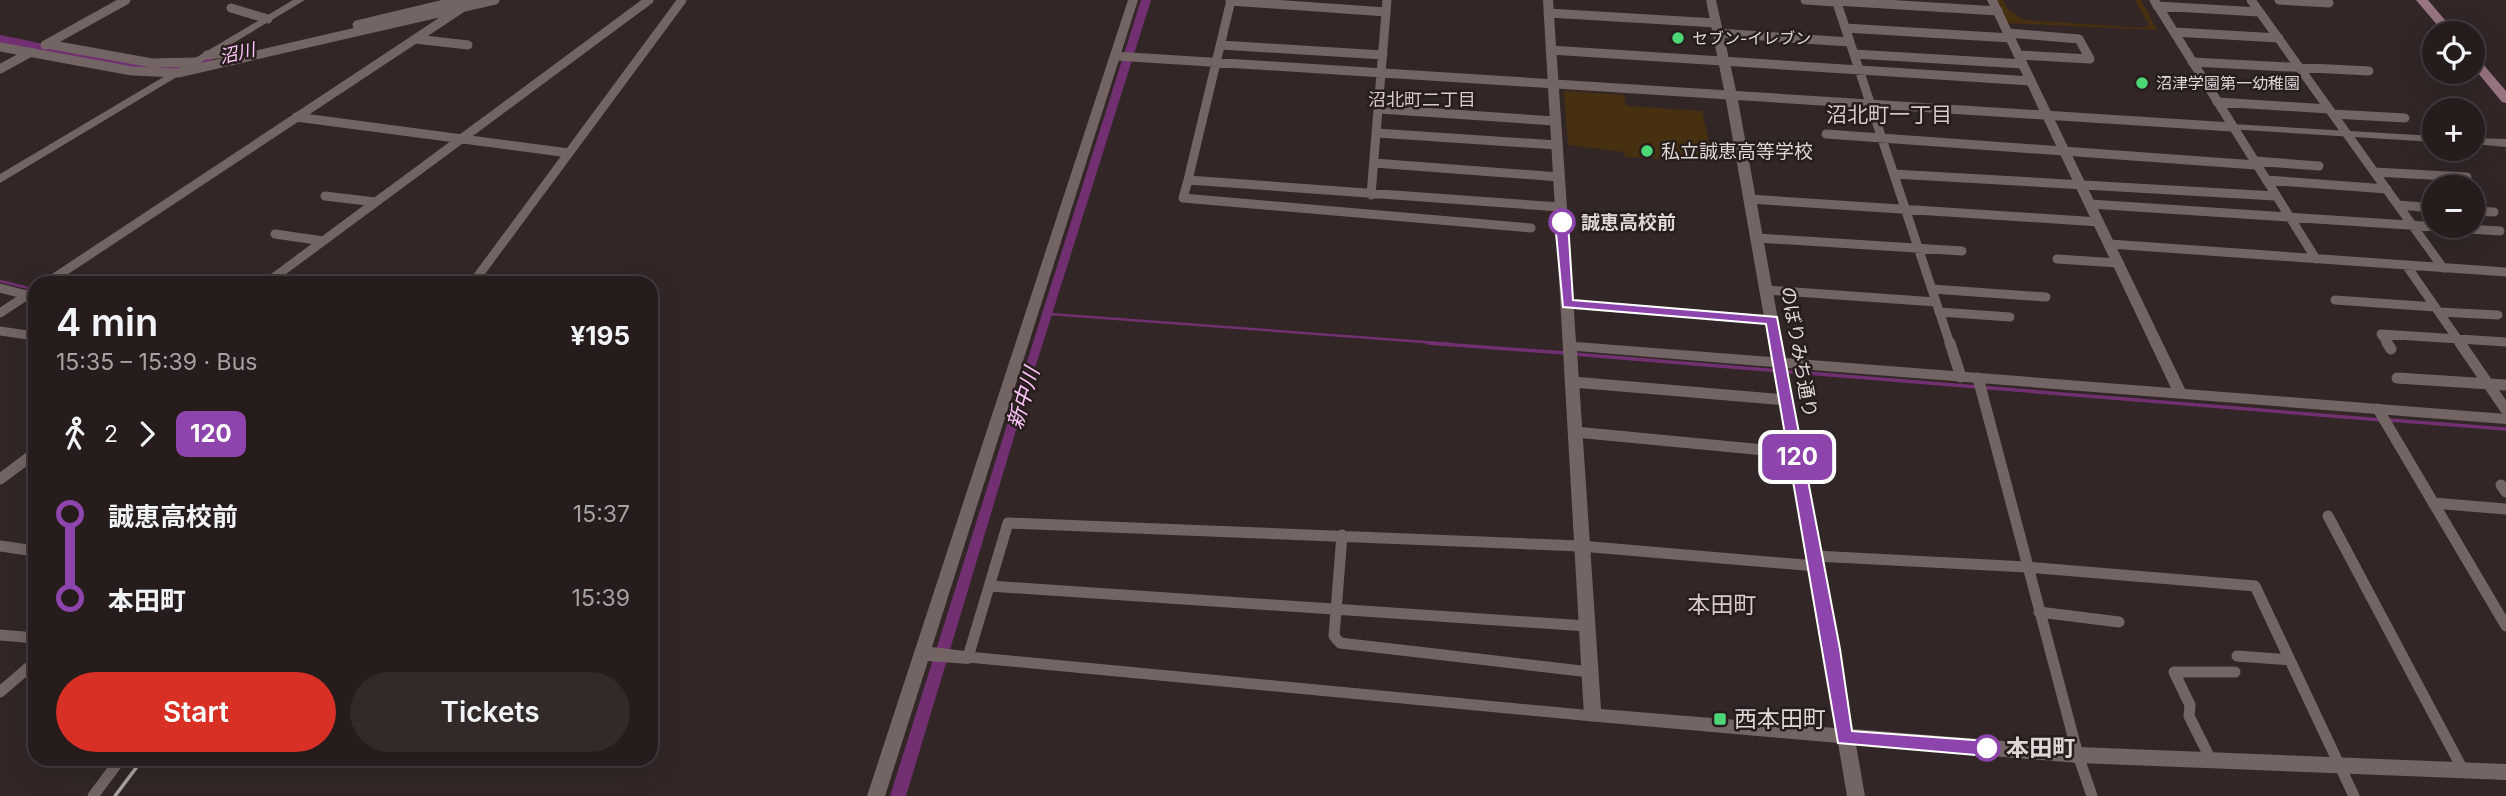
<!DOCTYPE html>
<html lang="en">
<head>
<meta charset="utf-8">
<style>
	:root { --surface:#261c1c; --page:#322929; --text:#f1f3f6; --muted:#a4a1a3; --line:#423a3b; --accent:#d93025 }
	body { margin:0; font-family:Inter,"Noto Sans JP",sans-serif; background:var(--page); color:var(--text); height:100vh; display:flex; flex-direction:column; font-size:26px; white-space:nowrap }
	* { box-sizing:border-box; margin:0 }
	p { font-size:23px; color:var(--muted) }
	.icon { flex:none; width:38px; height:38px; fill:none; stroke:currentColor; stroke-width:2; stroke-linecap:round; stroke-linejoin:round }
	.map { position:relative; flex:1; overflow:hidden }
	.details { position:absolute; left:28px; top:276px; width:630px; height:490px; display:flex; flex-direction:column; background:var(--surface); border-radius:21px; box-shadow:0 7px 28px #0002,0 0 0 2px var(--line) }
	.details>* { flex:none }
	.badge { padding:0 14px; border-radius:10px; font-size:24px; line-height:46px }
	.buttons { position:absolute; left:2422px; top:21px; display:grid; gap:14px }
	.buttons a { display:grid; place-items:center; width:63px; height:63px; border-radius:50%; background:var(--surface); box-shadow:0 7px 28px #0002,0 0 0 2px var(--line); font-size:35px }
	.map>.badge { position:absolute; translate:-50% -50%; box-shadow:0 0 0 4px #fff }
	.legs { display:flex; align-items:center; gap:10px; height:77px; padding:0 28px; font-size:23px }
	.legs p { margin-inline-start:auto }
	.summary { display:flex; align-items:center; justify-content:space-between; height:119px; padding:0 28px }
	h1 { font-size:38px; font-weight:600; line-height:52px }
	.action { display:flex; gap:14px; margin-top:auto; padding:14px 28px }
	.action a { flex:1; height:80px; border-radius:42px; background:var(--accent); color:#fff; font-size:28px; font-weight:600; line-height:80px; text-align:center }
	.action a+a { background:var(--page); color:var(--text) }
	ul { padding:0 28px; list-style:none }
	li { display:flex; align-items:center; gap:24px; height:84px; font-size:26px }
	li i { display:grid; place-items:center; width:10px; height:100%; margin:0 9px; background:currentColor }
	li i::after { content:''; width:18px; height:18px; margin:-9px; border:5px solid; border-radius:50%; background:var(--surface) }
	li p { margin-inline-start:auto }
	li:first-child i { background:linear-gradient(#0000 50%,currentColor 0) }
	li:last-child i { background:linear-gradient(currentColor 50%,#0000 0) }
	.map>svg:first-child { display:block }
</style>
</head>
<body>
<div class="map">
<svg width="2506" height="796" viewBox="0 0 2506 796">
	<rect width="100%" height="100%" fill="#322626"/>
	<path fill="#47300f" d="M1996,0h7l5,10 16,10 120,8 5,-3 -14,-25h6l16,30 -150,-7z
		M1564,91l60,4 2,11 76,5 11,50 -88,-4 -1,-5 -56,-7z"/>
	<path fill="#723072" d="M1141,0h10l-121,384 -124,412h-16z"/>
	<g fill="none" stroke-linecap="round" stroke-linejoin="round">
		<path stroke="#723072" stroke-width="2.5" d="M0,281l32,8
			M1050,314l401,30"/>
		<path stroke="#723072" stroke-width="3.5" d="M1428,343l137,10
			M1573,354l809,66
			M2389,420l117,9"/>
		<path fill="#723072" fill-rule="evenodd" d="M0,35c54,10 110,28 164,28 15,0 42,-13 52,-1 -26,30 -178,-9 -216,-17z"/>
		<path stroke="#726564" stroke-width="9" d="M1231,0l-43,180 372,27
			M1805,0l31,2
			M1836,0l114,344
			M2154,0l162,259
			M2251,0l192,268
			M2279,0l50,3
			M1230,1l156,11
			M1836,1l162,10
			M2157,6l102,6
			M231,8l37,11
			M1548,13l168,10
			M357,25l104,-25
			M1845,28l166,10
			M2174,32l105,6
			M1718,33l131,9
			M2009,33l70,6 11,20 -71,-4
			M415,39l53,6
			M47,44l105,19 45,-1
			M45,45l81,-45
			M1221,45l162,10
			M0,47l132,24 46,2 317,-73
			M1550,50l481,31
			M1854,54l169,10
			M207,55l39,-4
			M1115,56l1117,71
			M2192,62l177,9
			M0,69l31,-17
			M2217,102l112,7
			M1379,109l176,12
			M2333,114l72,4
			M296,117l273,36
			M1377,133l180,12
			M1826,134l430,31
			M2254,161l65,5
			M1374,163l185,14
			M2374,172l93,5
			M1894,174l381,22
			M1188,180l-5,18 348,30
			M2266,180l121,9
			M1371,195l16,-195
			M325,196l50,6
			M1749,199l350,23
			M2090,204l410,27
			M2398,205l36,3
			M2473,211l21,1
			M275,234l48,7
			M1757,238l205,13
			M2109,244l397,28
			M2057,259l61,4
			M2406,265l55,79
			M45,284l429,-284
			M265,284l384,-284
			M472,284l210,-284
			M0,288l27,7
			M1932,289l114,8
			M1766,290l170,12
			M2335,300l100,7
			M1567,304l205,16
			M1939,312l71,5
			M2439,312l59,3
			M0,313l35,-23
			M0,331l35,5
			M2388,344l-7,-10 125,8"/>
		<path stroke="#726564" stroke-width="11" d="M1950,343l11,34
			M2387,343l4,6
			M2460,343l46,67
			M1978,378l100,377 14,41
			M2397,378l109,7
			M1573,382l213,18
			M2378,409l128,217
			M1575,432l221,21
			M0,479l35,-26
			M2501,485l5,7
			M2433,503l73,6
			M2328,516l134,252
			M1342,535l-8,101 6,7 250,29
			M0,546l35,5
			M1815,556l212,11 228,19 99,210
			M989,586l598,40
			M2039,612l80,10
			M0,635l35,3
			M2237,656l53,4
			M0,692l35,-30
			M1593,716l-625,-59 40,-134 572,23 236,20
			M2211,760l-22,-44 1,-11 -16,-33h61
			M93,796l27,-36"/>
		<path fill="#726564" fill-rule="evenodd" d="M293,0h12l-305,183v-9z
			M1128,0h10l-206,647 42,5 2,5 -2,5 -6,2 -40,-3 -43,135h-18z
			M1543,0h10l23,342 195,15 -46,-262 -19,-95h10l21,95 48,263 386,30 -184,-388h10l188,389 321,25v10l-720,-56 67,361 225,18 428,17v16l-428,-17 -222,-18 9,51h-18l-9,-53 -251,-22 -3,-5zM1577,351l196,16 62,361 -234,-19z
			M2232,124l202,12v6l-206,-13 -2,-2z
			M2473,138l33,1v8l-33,-3z"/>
		<path fill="#97747e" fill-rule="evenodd" d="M2416,0h12l28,33h-12z
			M2473,56l4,1 29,34v12l-4,-1 -29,-35z"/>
		<path stroke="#a9a09f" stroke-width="3.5" d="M115,796l27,-36"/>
	</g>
	<path fill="#8e44ad" stroke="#fff" stroke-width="2" d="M1562,218l6,4 5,78 204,17 63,332 12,82 135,10 6,2 3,5 -3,6 -6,2 -149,-13 -72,-419 -203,-17 -8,-85z"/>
	<g fill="#4cd676" stroke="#271d1c" stroke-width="2.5">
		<circle cx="1678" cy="38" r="7"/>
		<circle cx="2142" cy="83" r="7"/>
		<circle cx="1647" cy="151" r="7"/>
		<rect x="1713" y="712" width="14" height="14" rx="3.5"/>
	</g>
	<g fill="#fff" stroke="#8e44ad" stroke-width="3.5">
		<circle cx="1562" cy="222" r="12"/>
		<circle cx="1987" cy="748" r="12"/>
	</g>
	<g text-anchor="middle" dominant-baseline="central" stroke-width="5" stroke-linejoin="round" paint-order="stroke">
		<g font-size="16" fill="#ded7d6" stroke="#271d1c" text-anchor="start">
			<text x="1692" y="38">セブン-イレブン</text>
			<text x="2156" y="83">沼津学園第一幼稚園</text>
		</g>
		<g font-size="18" font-style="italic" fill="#fdc4fa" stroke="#271d1c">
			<text transform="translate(237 53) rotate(-13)">沼川</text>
		</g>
		<g font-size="18" fill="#d9c9c9" stroke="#271d1c">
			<text x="1422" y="99">沼北町二丁目</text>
		</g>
		<g font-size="19" fill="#ded7d6" stroke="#271d1c" text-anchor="start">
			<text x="1661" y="151">私立誠恵高等学校</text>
		</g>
		<g font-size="19" font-weight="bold" fill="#ded7d6" stroke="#271d1c" text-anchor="start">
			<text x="1581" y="222">誠恵高校前</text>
		</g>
		<g font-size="19" fill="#ded7d6" stroke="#271d1c">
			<text transform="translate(1799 352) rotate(80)">のぼりみち通り</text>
		</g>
		<g font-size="21" fill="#d9c9c9" stroke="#271d1c">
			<text x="1889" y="114">沼北町一丁目</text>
		</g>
		<g font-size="21" font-style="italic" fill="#fdc4fa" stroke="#271d1c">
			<text transform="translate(1023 398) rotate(-73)">新中川</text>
		</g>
		<g font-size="23" fill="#d9c9c9" stroke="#271d1c">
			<text x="1722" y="605">本田町</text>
		</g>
		<g font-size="23" fill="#ded7d6" stroke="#271d1c" text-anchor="start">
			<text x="1734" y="719">西本田町</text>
		</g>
		<g font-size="23" font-weight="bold" fill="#ded7d6" stroke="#271d1c" text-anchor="start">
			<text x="2006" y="748">本田町</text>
		</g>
	</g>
</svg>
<div class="buttons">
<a><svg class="icon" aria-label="locate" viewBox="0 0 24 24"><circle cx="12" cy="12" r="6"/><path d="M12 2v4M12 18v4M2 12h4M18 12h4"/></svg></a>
<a>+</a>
<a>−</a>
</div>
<b class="badge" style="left:1797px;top:457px;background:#8e44ad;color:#fff">120</b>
<section class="details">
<div class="summary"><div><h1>4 min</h1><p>15:35 – 15:39 · Bus</p></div><b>¥195</b></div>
<div class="legs"><svg class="icon" aria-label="walk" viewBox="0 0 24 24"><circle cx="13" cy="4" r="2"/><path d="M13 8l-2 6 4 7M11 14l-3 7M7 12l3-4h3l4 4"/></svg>2<svg class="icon" aria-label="forward" viewBox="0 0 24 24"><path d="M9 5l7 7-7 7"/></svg><b class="badge" style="background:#8e44ad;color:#fff">120</b></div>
<ul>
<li><i style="color:#8e44ad"></i><b>誠恵高校前</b><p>15:37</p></li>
<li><i style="color:#8e44ad"></i><b>本田町</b><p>15:39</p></li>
</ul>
<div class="action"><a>Start</a><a>Tickets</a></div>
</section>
</div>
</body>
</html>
